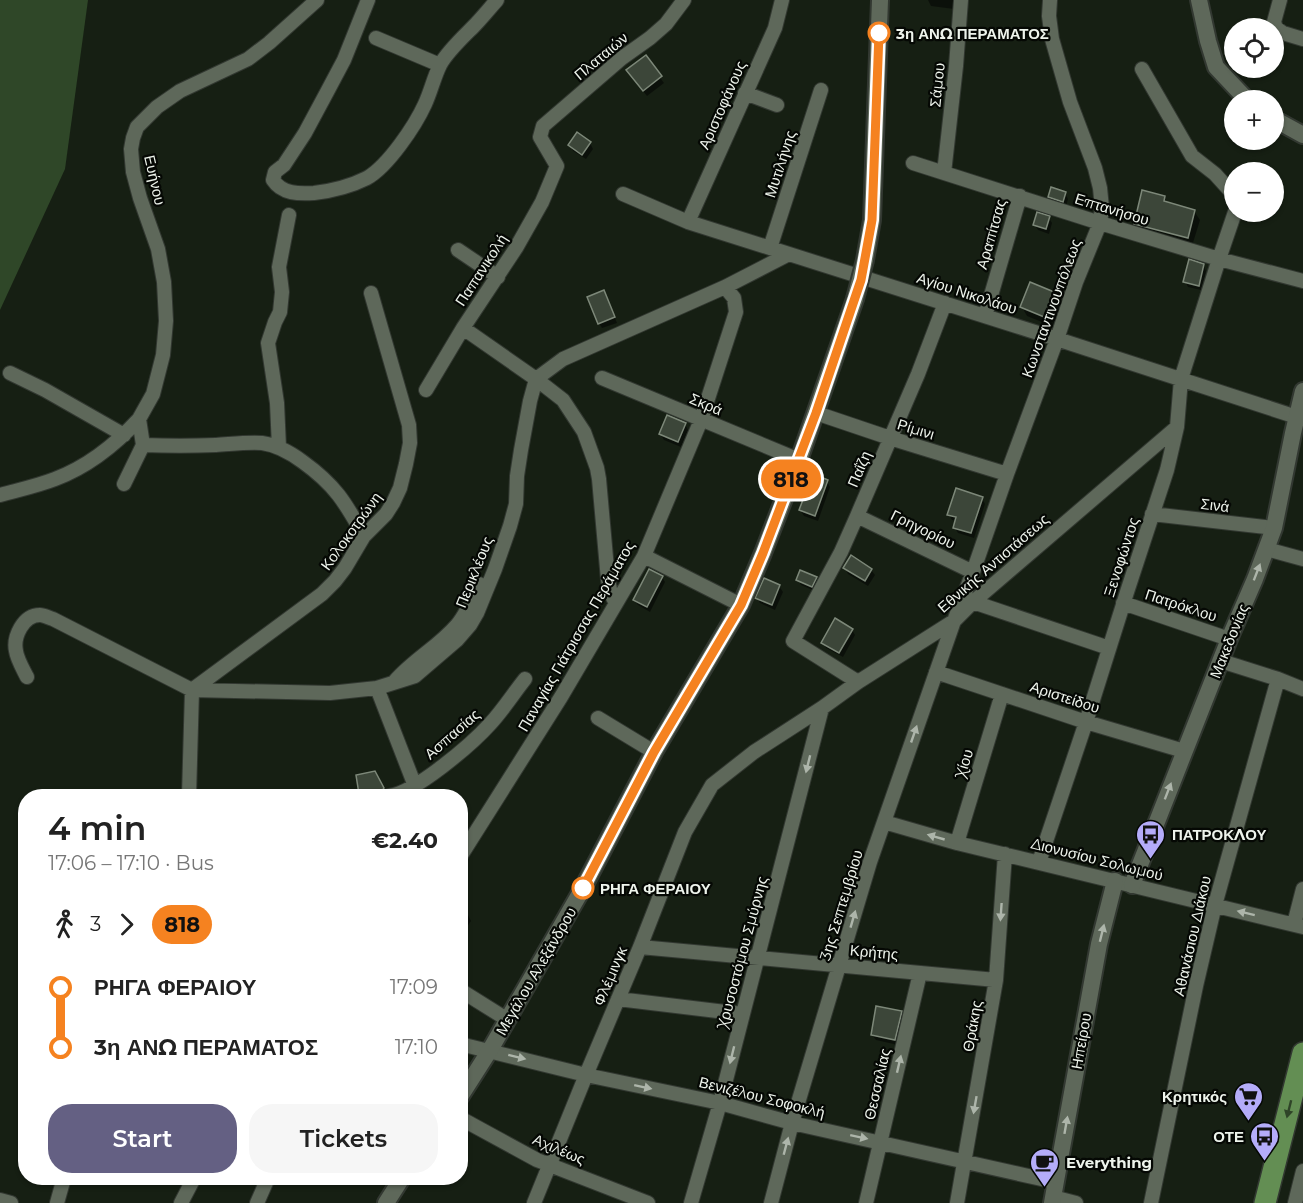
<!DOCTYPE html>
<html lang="en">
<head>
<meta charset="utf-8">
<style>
	:root { --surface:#fff; --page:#f6f6f6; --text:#222; --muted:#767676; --accent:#646083 }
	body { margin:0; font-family:Montserrat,sans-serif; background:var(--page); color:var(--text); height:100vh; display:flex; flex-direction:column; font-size:22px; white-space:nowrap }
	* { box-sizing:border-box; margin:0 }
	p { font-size:20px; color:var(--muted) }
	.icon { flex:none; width:33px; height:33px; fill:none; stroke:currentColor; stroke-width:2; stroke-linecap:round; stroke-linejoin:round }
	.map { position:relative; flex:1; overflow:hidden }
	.details { position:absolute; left:18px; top:789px; width:450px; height:396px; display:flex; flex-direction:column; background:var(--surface); border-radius:24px; box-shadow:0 2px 4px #0004 }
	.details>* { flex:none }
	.badge { padding:0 12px; border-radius:20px; font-size:21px; line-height:39px }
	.buttons { position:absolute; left:1224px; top:18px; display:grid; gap:12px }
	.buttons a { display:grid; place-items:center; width:60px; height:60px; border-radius:50%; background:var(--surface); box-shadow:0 2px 4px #0004; font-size:30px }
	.map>.badge { position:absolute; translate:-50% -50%; box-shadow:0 0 0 3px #fff }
	.legs { display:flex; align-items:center; gap:9px; height:66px; padding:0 30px; font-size:20px }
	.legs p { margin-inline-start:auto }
	.summary { display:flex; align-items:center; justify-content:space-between; height:102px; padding:0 30px }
	h1 { font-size:33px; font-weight:600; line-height:45px }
	.action { display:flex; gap:12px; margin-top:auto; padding:12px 30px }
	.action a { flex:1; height:69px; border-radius:24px; background:var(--accent); color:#fff; font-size:24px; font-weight:600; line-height:69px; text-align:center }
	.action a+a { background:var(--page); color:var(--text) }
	ul { padding:0 30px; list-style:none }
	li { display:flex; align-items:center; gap:21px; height:60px; font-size:22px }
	li i { display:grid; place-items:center; width:9px; height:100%; margin:0 8px; background:currentColor }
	li i::after { content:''; width:15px; height:15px; margin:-8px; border:4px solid; border-radius:50%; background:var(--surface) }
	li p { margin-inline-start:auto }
	li:first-child i { background:linear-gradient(#0000 50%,currentColor 0) }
	li:last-child i { background:linear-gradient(currentColor 50%,#0000 0) }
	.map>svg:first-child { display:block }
</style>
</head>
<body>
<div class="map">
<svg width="1303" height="1203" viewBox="0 0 1303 1203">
	<rect width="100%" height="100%" fill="#161f13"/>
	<path fill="#2f4728" d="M0,0h88l-23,169 -65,141z"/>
	<path fill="#0007" d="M928,0h29l-3,9 -23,-3z
		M645,57l19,26 -17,13 -16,-20z
		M590,143l3,6 -7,10 -13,-8 -3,-6z
		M1065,193l3,6 -2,7 -14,-4 -3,-5z
		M1164,197l4,7 26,7 6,9 -8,26 -51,-13 -5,-9z
		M1049,218l3,5 -3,11 -11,-4 -3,-5z
		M1203,265l3,6 -5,19 -13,-3 -3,-6z
		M1058,295l5,9 -9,23 -27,-11 -5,-9z
		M607,298l10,25 -15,5 -3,-5z
		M685,424l3,6 -7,17 -17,-7 -4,-6z
		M827,481l3,6 -12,34 -14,-5 -4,-6z
		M982,498l3,6 -11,34 -16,-5 -3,-5 2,-7 -5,-1 -3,-5z
		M845,568l26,2 4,5 -7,11 -20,-12z
		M662,577l3,5 -15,30 -12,-7 -4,-5z
		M798,579h18l3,5 -4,7 -14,-6z
		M779,586l4,6 -8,18 -15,-7 -3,-5z
		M852,630l3,5 -12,22 -17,-9 -3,-5z
		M374,773l12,22 -1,1h-23l-2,-2z
		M460,911l8,4 3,6 -11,16z
		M901,1012l3,6 -6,27 -22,-5 -4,-5z"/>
	<path fill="#3c4639" stroke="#7d8879" stroke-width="1.5" d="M646,55l16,21 -19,15 -17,-21z
		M577,132l14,10 -9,13 -14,-10z
		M1051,187l15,5 -3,10 -15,-5z
		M1142,190l23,6 -1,5 31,9 -7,28 -54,-14z
		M1037,212l13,4 -4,13 -13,-4z
		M1189,259l15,5 -5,22 -16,-4z
		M1030,282l29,12 -10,25 -29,-12z
		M604,290l11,27 -17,7 -11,-27z
		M667,415l19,8 -8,19 -19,-8z
		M813,474l15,6 -13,36 -16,-6z
		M956,488l27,9 -12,36 -18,-5 3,-11 -9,-2z
		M851,555l21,14 -7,12 -22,-13z
		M649,569l14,7 -16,31 -14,-7z
		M800,570l17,7 -5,10 -16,-7z
		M764,578l16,7 -8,20 -17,-7z
		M835,618l18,11 -14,24 -18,-10z
		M375,771l9,17 -4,6h-21l-3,-19z
		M876,1006l26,5 -7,29 -24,-5z"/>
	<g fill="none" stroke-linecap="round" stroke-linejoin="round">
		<defs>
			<path id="minor" d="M317,0l-48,43 -21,16 -68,32 -23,16 -20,20 -4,11 -2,11 2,23 7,26 18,51 6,33 2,39 -3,34 -10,39 -14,25 4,26c25,1 49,1 73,0 16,-1 31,-3 46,-2 16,2 29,10 41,19 32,23 42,40 61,74
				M368,0l-24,60 -17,32 -22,41 -21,32 -9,7 -2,8c9,14 26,14 41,13 17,-2 37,-7 53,-15 21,-12 48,-52 58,-74 6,-13 9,-27 15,-39 7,-13 22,-27 33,-38 8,-8 16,-18 24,-27
				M1280,0l-6,22 2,6 7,5 20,6
				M376,38l64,27
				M1142,69l50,87 23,18 19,21
				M745,93l32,12
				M913,163l187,60 119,36 84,22
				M944,173l12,-107 5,-66
				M623,194l65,28 369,117 246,80
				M688,222l87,-194 7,-28
				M770,248l51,-158
				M458,250l40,27
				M985,316l35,-120
				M463,328l73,51 27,21 21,32 13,36 2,11 9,101 3,14 5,9
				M10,373l35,17 79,45
				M602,378l197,82
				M426,390l37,-62 53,-80 26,-46 15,-36 -17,-29 3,-11 79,-68 28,-20 16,-14 18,-24
				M816,413l74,25 117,36
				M279,447l-2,-44 -9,-60 7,-21 5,-10 2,-20 -3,-25 10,-52
				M124,484l19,-39
				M0,495c18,-5 37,-9 55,-16 32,-12 61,-35 84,-60
				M1152,514l122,14
				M857,516l116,56
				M1266,549l37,10
				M644,556l97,49
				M973,602l136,46
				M1123,603l106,36
				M1221,661l57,18 25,10
				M936,672l150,50 98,29
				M27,677c-4,-8 -10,-18 -11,-26 -3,-14 7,-36 24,-36 4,0 9,3 13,4l139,71 138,3 47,-5 38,-12 42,-36 13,-15 7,-12 18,-44 15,-43 6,-22 1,-28 4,-26 9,-49 6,-22 27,-20 162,-72 64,-33
				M395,681c18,-21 43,-34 62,-56 10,-12 16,-27 22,-41
				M858,682l-65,-41 48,-89 16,-36 61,-142 27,-71
				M377,688l38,98
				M598,718l56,34
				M189,796l3,-106 130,-96 13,-13 10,-13 19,-32 22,-22 7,-11 7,-15 6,-24 4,-21 -1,-18 -38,-132
				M389,796c26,-3 83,-52 101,-72 13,-14 23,-30 35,-45
				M884,822l73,21 346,84
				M957,843l45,-149
				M460,857l101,-160 83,-141 57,-136 35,-108 -2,-14 -9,-11
				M1039,862l47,-140 41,-130 40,-122 10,-43 4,-48 38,-120 16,-47
				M1294,924l9,-35
				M640,947l356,33
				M460,990l48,30
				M618,999l124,15
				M460,1044l126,31 134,28 72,20 263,59
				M460,1118l77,42 111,43
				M1053,1197l23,6
				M0,1200l11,3
				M57,1203l7,-25
				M181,1203l13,-25
				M257,1203l11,-25
				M534,1203l52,-128 54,-128 45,-115 27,-47 42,-33 68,-44 36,-26 96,-61 19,-19 204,-175
				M691,1203l29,-100 102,-395
				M771,1203l21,-80 78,-261 84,-241 19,-49 34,-98 50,-135 19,-57 24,-59 2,-15 -2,-20 -5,-20 -25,-66 -18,-63 -3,-23 1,-16
				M866,1203l54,-230
				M957,1203l39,-223 9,-126
				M1151,1203l45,-217 19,-81 63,-226
				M1295,1203l8,-32"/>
			<path id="tertiary" d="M1199,0l9,41 8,26 31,33
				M1274,119l29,16
				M865,260l7,-40 8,-220
				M1132,885l97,-246 26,-60 19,-51 19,-95 10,-42
				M460,1097l30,-47 93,-162 71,-136 87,-147 22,-52 36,-93 56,-161
				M386,1203l16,-25
				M1052,1203l47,-259 16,-63"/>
			<path id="primary" d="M1265,1203l38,-150"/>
		</defs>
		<use href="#minor" stroke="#323831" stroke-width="16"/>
		<use href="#tertiary" stroke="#323831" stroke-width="20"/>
		<use href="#primary" stroke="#323831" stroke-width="24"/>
		<use href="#minor" stroke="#5e685a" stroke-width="14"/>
		<use href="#tertiary" stroke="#5e685a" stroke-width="16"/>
		<use href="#primary" stroke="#638e53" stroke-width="21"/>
		<defs>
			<path id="tertiary-bridge" d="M855,299l10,-39"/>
		</defs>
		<use href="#tertiary-bridge" stroke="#323831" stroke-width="20" stroke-linecap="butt"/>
		<use href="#tertiary-bridge" stroke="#5e685a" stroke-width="16"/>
	</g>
	<defs><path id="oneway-solid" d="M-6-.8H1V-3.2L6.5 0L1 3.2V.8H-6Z" transform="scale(1.5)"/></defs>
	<g fill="#adb5aa">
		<use href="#oneway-solid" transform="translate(1257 572) rotate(-69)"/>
		<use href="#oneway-solid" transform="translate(914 734) rotate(-71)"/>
		<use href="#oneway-solid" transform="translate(808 764) rotate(104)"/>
		<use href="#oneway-solid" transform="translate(1168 791) rotate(-69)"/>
		<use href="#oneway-solid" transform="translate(936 837) rotate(-164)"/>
		<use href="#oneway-solid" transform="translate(1001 912) rotate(94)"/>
		<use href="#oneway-solid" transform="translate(1246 913) rotate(-166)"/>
		<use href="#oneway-solid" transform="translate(853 919) rotate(-74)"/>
		<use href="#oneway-solid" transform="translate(1102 933) rotate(-76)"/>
		<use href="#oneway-solid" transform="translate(732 1055) rotate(104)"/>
		<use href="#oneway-solid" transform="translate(517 1057) rotate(14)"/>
		<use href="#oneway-solid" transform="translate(899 1064) rotate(-77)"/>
		<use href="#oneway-solid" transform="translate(643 1087) rotate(12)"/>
		<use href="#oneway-solid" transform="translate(975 1105) rotate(100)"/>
		<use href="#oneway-solid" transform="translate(1066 1125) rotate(-80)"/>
		<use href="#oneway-solid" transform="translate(859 1137) rotate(12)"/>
		<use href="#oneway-solid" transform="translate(786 1146) rotate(-75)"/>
	</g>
	<use fill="#2f4428" href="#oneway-solid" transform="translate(1289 1109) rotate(104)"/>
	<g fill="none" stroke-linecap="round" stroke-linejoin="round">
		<defs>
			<path id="line-1" d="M583,888l71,-136 87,-147 22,-52 53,-140 45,-133 11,-60 7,-187"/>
		</defs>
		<use href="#line-1" stroke="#fff" stroke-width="14"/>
		<use href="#line-1" stroke="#f58220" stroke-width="9"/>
	</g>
	<defs>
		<symbol id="bus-pin" viewBox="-11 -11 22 30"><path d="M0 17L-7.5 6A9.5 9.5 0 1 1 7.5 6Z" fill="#b4acf9" stroke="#050804"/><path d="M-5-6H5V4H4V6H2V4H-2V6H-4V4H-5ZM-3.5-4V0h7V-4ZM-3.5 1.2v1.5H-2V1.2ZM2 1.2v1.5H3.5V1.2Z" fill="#111"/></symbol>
		<symbol id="supermarket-pin" viewBox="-11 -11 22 30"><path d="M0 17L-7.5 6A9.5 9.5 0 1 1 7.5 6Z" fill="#b4acf9" stroke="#050804"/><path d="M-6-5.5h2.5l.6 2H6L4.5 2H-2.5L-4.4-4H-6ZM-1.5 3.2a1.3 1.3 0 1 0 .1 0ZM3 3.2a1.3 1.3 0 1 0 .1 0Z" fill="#111"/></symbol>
		<symbol id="cafe-pin" viewBox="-11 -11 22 30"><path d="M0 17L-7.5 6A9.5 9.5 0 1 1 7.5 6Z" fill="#b4acf9" stroke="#050804"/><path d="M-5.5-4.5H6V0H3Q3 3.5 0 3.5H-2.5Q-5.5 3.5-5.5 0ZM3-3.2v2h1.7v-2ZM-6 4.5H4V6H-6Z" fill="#111"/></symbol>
	</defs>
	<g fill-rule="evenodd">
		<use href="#bus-pin" x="1134" y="818" width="33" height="45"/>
		<use href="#supermarket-pin" x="1232" y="1080" width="33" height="45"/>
		<use href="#bus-pin" x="1248" y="1120" width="33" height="45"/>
		<use href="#cafe-pin" x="1028" y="1146" width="33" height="45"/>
	</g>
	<g fill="#fff" stroke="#f58220" stroke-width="3">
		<circle cx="879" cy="33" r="10"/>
		<circle cx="583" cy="888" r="10"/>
	</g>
	<g text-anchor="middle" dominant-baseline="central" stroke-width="4.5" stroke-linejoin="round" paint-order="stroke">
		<g font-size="15" font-weight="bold" fill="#eef4ec" stroke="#050804" text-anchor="start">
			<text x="896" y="33">3η ΑΝΩ ΠΕΡΑΜΑΤΟΣ</text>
			<text x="600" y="888">ΡΗΓΑ ΦΕΡΑΙΟΥ</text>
		</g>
		<g font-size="15" fill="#eef4ec" stroke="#050804">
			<text transform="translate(601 56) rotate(-40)">Πλαταιών</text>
			<text transform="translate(937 85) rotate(-84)">Σάμου</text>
			<text transform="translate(722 105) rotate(-66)">Αριστοφάνους</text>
			<text transform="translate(780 164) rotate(-72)">Μυτιλήνης</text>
			<text transform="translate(155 180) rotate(77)">Ευήνου</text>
			<text transform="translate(1112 209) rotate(17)">Επτανήσου</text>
			<text transform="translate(991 234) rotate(-74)">Αραπίτσας</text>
			<text transform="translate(481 270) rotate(-57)">Παπανικολή</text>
			<text transform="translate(967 293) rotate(18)">Αγίου Νικολάου</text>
			<text transform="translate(1051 308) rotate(-70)">Κωνσταντινουπόλεως</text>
			<text transform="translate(706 404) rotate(23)">Σκρά</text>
			<text transform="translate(916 429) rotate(17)">Ρίμινι</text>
			<text transform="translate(859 469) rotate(-67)">Παΐζη</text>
			<text transform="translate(1215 505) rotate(7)">Σινά</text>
			<text transform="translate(923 529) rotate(26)">Γρηγορίου</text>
			<text transform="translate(351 531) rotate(-54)">Κολοκοτρώνη</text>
			<text transform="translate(1121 557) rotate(-72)">Ξενοφώντος</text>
			<text transform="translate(993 563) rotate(-41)">Εθνικής Αντιστάσεως</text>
			<text transform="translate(474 572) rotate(-68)">Περικλέους</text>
			<text transform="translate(1181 605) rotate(18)">Πατρόκλου</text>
			<text transform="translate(576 636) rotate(-60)">Παναγίας Γιάτρισσας Περάματος</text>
			<text transform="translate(1229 641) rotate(-68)">Μακεδονίας</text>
			<text transform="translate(1065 697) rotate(18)">Αριστείδου</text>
			<text transform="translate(452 734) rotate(-41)">Ασπασίας</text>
			<text transform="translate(964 763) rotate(-73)">Χίου</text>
			<text transform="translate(1097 859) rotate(14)">Διονυσίου Σολωμού</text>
			<text transform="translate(841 905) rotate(-73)">3ης Σεπτεμβρίου</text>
			<text transform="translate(1192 936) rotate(-77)">Αθανάσιου Διάκου</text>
			<text transform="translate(742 952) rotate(-75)">Χρυσοστόμου Σμύρνης</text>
			<text transform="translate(874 952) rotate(5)">Κρήτης</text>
			<text transform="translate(536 971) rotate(-60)">Μεγάλου Αλεξάνδρου</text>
			<text transform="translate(610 976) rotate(-67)">Φλέμινγκ</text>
			<text transform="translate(972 1026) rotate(-80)">Θράκης</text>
			<text transform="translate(1081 1041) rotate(-80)">Ηπείρου</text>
			<text transform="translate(877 1084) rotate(-77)">Θεσσαλίας</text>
			<text transform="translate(762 1097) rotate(14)">Βενιζέλου Σοφοκλή</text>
			<text transform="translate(559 1149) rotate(23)">Αχιλέως</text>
		</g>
		<g font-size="15" font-weight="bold" fill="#eef4ec" stroke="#050804" text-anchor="start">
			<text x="1172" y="834">ΠΑΤΡΟΚΛΟΥ</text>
			<text x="1227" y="1096" text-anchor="end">Κρητικός</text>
			<text x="1244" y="1136" text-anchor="end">ΟΤΕ</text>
			<text x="1066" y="1162">Everything</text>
		</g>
	</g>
</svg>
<div class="buttons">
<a><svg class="icon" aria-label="locate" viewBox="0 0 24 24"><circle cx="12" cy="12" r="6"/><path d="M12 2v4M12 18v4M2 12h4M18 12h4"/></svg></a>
<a>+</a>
<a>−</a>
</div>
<b class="badge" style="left:791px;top:479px;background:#f58220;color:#111">818</b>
<section class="details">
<div class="summary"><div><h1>4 min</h1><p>17:06 – 17:10 · Bus</p></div><b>€2.40</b></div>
<div class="legs"><svg class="icon" aria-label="walk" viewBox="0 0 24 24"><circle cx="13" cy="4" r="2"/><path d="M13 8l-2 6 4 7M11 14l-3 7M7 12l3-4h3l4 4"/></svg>3<svg class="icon" aria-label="forward" viewBox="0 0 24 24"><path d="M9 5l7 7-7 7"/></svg><b class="badge" style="background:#f58220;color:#111">818</b></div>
<ul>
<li><i style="color:#f58220"></i><b>ΡΗΓΑ ΦΕΡΑΙΟΥ</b><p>17:09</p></li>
<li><i style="color:#f58220"></i><b>3η ΑΝΩ ΠΕΡΑΜΑΤΟΣ</b><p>17:10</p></li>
</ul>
<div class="action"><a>Start</a><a>Tickets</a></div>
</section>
</div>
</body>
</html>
